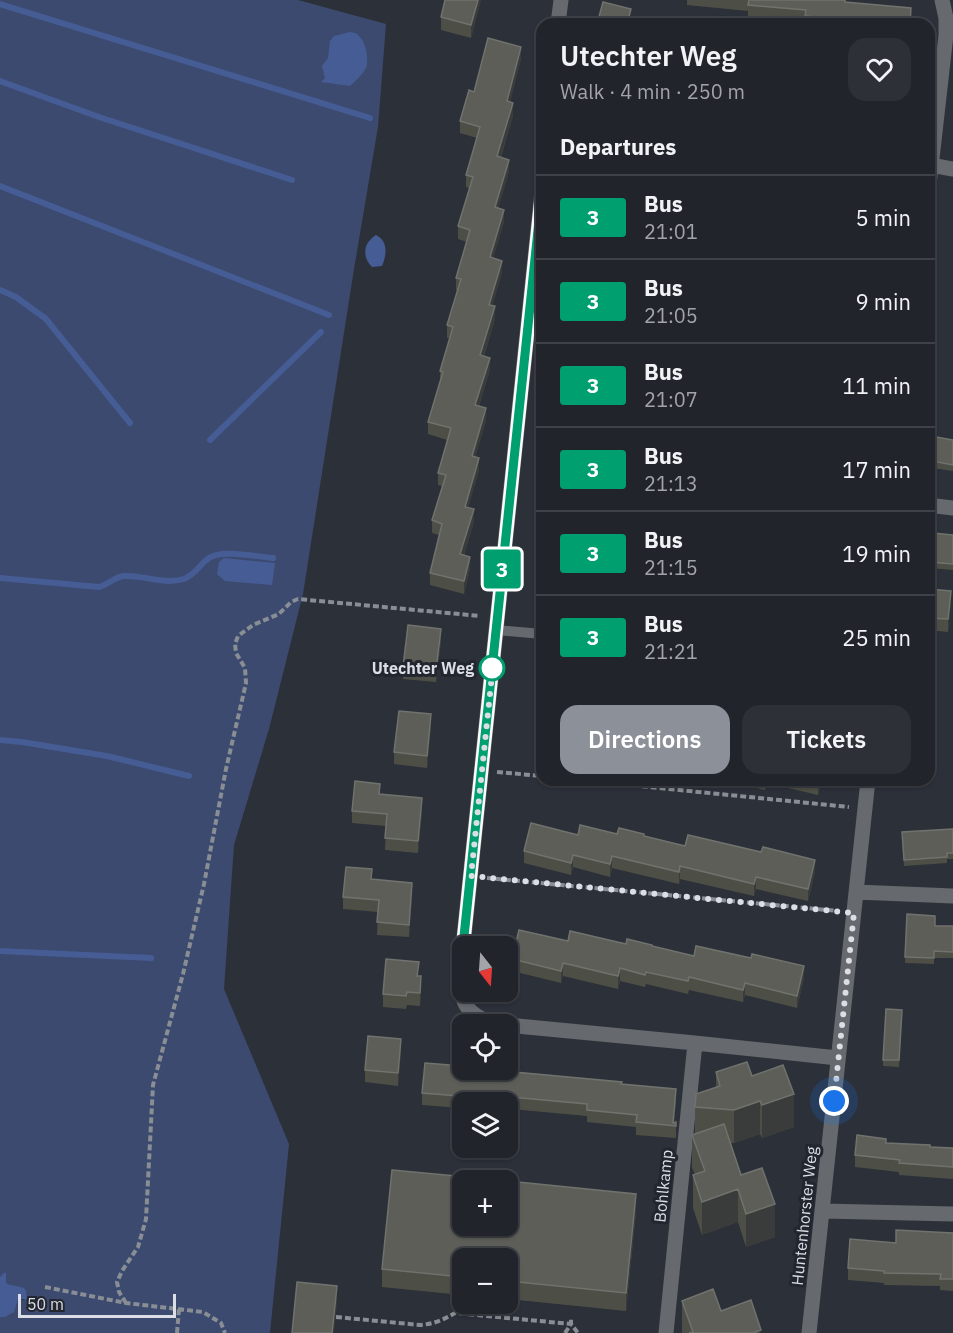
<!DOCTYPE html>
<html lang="en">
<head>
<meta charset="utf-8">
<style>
	:root { --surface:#21242b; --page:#2d3037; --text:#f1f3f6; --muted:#a2a4a9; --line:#3e4147; --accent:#8c9099 }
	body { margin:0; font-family:"IBM Plex Sans",sans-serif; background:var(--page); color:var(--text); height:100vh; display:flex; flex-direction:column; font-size:22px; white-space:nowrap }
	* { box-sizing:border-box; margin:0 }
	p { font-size:20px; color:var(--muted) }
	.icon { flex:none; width:33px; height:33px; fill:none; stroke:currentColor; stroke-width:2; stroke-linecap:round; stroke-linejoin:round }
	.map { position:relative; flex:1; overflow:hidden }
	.side { position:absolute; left:536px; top:18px; width:399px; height:768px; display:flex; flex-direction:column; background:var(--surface); border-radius:18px; box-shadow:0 2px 4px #0004,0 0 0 2px var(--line) }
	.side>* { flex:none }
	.badge { padding:0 12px; border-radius:4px; font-size:21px; line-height:39px }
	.needle { width:39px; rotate:163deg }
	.fabs { position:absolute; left:452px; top:936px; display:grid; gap:12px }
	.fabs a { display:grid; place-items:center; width:66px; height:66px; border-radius:12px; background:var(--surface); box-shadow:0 2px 4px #0004,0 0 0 2px var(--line); font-size:30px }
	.scale { position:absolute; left:18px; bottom:15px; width:158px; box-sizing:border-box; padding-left:6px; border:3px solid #dbdee4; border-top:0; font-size:16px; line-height:21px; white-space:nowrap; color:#dbdee4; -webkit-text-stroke:4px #22262f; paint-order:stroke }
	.you { position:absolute; width:30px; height:30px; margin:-15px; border:4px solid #fff; border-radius:50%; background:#1a73e8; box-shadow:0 0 0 9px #1a73e833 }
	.map>.badge { position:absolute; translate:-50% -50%; box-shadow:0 0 0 3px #fff }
	h2 { padding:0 24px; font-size:22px; line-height:54px }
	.round { display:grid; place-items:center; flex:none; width:63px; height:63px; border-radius:18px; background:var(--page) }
	.overview { display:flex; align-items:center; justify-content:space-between; height:102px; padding:0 24px }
	h1 { font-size:28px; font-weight:600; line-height:45px }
	.button { display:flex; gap:12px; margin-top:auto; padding:12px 24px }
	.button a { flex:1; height:69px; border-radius:18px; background:var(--accent); color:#fff; font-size:24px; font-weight:600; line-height:69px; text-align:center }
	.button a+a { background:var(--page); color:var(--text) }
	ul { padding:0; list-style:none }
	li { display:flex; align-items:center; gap:18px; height:84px; padding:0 24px; border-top:2px solid var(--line) }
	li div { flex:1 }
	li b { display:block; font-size:22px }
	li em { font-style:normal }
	li .badge { min-width:66px; font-weight:700; text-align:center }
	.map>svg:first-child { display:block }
</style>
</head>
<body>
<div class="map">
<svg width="953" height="1333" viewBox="0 0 953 1333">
	<rect width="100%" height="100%" fill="#2c3039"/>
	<path fill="#3b4a6e" d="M0,0h298l88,24 -8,103 -24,142 -51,325 -34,135 -35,116 -10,144 65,155 -19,189h-270v-16l9,-2 9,-16 6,1 -6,-13 -10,-3 -2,-2v-8l-6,3z"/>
	<path fill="#465c95" d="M350,32c4,1 6,0 9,4 7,6 10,23 7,32 -4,7 -10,13 -16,18l-29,-4 4,-4 -3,-12 6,-8 2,-17 4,-5z
		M376,235c12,6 11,19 6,31l-10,1c-10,-10 -9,-24 4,-32z
		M224,558l51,5 -3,22 -47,-4 -8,-7 2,-12z
		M4,1273h2v9l2,2 16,4 2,3 1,8h-9l-4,13 -9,5h-5v-40z"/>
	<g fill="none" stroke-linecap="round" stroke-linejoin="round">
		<path stroke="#465c95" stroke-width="6" d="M0,4l370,114
			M0,81l99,36 193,63
			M0,186l329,129
			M0,290l16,7 30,22 84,104
			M210,440l111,-108
			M0,578l99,9c9,-2 15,-10 25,-11 19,-1 41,9 60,3 11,-4 16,-15 25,-21 13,-9 48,-1 64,0
			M0,740l22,2 85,14 82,20
			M0,951l151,7"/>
		<path stroke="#898d94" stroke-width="4" stroke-dasharray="6 3" stroke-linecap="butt" d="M497,772l45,4
			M579,780l270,27
			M487,878l351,33
			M45,1287l81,16 77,9 18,11 4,10
			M126,1303l-7,-11 -2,-10 5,-11 16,-24 8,-28 7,-134 30,-111 21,-90 22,-115 20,-86 -1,-15 -9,-15 -1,-9 3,-8 15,-11 26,-11 12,-12 7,-3 182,17
			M336,1317l84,8c14,-1 23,-5 35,-12l116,11 7,9
			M177,1333l2,-24
			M565,1333l6,-9v-6"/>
		<path stroke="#66696d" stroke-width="10" d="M496,630l46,4"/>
		<path stroke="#66696d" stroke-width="15" d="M558,24l3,-24
			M931,165l22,4
			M928,194l18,-159v-17l-4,-18
			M928,505l25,3
			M856,892l97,4
			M463,946l79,-755
			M462,961c-4,35 -1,57 39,63
			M507,1025l188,18 143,15
			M823,1211l130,3
			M666,1333l29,-290
			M809,1333l59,-553"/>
	</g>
	<path fill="#4d4f46" d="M481,0l-10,38 -30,-8v-13z
		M687,0h159v2l65,19v3h-106v-1l-57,-6v-6l-61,-6z
		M521,59l-11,43 3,14 -12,41 8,15 -11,36 6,14 -11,36 9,15 -10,33 3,13 -11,37 6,14 -11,36 7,15 -11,36 4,13 -11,38 6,14 -10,33 6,14 -6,25 -34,-9v-12l9,-38 -7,-2v-13l10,-34 -4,-1v-12l9,-33 -19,-6v-12l12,-41v-10l10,-33h-3v-13l11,-35h-2v-12l11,-36 -9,-3v-13l11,-38 -3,-1v-12l11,-37 -17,-5v-12z
		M953,440v31l-21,-3v-7z
		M953,535v35l-23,-2v-6z
		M542,552v46h-6v-13z
		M928,589l23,14 -3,29 -20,-2z
		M441,641l-5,41 -33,-3v-12z
		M542,646v24h-6v-7z
		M928,659l6,13 -2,28h-4z
		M542,717v43l-7,-2v-12z
		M431,726l-4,42 -33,-4v-12z
		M722,780h100l-4,15 -51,-12 -2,7z
		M380,794l42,17 -4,42 -33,-3 1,-24 -34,-3v-12z
		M953,829v30h-6v4l-43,3 -2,-28z
		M617,834l27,2 41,10 130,26 -7,29 -52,-12 -2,7 -74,-17 -1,5 -67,-16 -2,9 -37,-10 -2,8 -47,-12v-12l54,-16z
		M372,880l40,16 -3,41 -32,-2 1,-23 -35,-3v-12z
		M907,914l28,12h18v32h-19v6l-29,-1z
		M568,941l84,5 42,10 110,22 -7,30 -52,-13 -2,7 -54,-12 -1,4 -42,-10 -1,3 -25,-6 -2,8 -55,-13 -2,7 -49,-12v-12z
		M421,989l-1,17 -13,-1 -1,4 -23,-2v-13z
		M902,1016l-3,51 -16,-1v-6z
		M401,1051l-3,35 -33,-4v-12z
		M514,1072l162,29 -2,21h2v16l-40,-3v-8l-49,-5v-6l-76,-7v4l-4,-1v-10h-45v6l-40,-3v-12z
		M716,1072l36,4 42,51 -32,11 -2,-4 -26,9h-4l11,32 34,62 -29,10 -8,-25 -36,13 -9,-27v-33l2,-1 -3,-6v-33l3,-1v-27l21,-20z
		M886,1143l67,5v31l-54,-4v-3l-44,-5v-12z
		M636,1212l-10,99 -119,-12v-41h-45v37l-80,-8v-18z
		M953,1233v58l-13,-1v-4l-56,-1v-2l-36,-3v-12l48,-25z
		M682,1301l39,10 40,22h-79z"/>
	<path fill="#393c3a" d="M478,0h3l-10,38v-13z
		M631,9l-1,15h-3z
		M521,47v12l-14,55v-13z
		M513,103v13l-16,52v-12z
		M509,160v12l-14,47v-12z
		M504,210v12l-14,47v-12z
		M502,261v12l-13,44v-12z
		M495,306v13l-15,48v-12z
		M490,358v12l-15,48v-13z
		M486,408v13l-14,47v-12z
		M479,458v12l-14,49v-12z
		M474,509v13l-14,45v-13z
		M470,557v12l-6,25v-13z
		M951,591v12l-3,29v-13z
		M441,629v12l-5,41v-12z
		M934,660v12l-2,28v-12z
		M431,714v12l-4,42v-12z
		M765,780h2l-2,10z
		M819,780h3l-4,15v-12z
		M422,798v13l-4,42v-12z
		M573,855v12l-2,8v-12z
		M612,856v12l-2,9v-13z
		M815,860v12l-7,29v-12z
		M680,866v13l-1,5v-12z
		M756,877v12l-2,7v-12z
		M412,883v13l-3,41v-12z
		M563,963v13l-2,7v-12z
		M804,966v12l-7,30v-12z
		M620,968v13l-2,8v-13z
		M421,976v13l-1,17v-13z
		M745,983v12l-2,7v-12z
		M401,1039v12l-3,35v-13z
		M676,1089v12l-2,25h-1z
		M794,1094v33l-32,11v-33z
		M760,1101v33l-26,9v-33z
		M738,1189v33l-36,13v-33z
		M636,1194v18l-10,99v-18z
		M775,1204v33l-29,10v-33z
		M337,1286v18l-3,29h-2z"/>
	<path fill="#5c5e57" stroke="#70726d" stroke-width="1.5" d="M445,0h33l-7,25 -30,-8z
		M749,0h96v2l66,6 -1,16h-43l1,-2 -63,-6 1,-6 -58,-5z
		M603,2l28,7 -4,15h-30z
		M488,38l33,9 -14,54 6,2 -16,53 12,4 -14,47 9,3 -14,47 12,4 -13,44 6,1 -15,49 10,3 -15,47 11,3 -14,48 7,2 -14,49 9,2 -14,45 10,3 -6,24 -34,-8 12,-49 -10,-4 14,-45 -8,-2 13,-45 -23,-6 15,-50 -3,-1 13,-44 -6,-2 14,-46 -5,-1 14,-48 -12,-4 15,-49 -7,-2 14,-48 -20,-6 9,-31 5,2z
		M936,437l17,3v25l-21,-4z
		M933,533l20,2v29l-23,-2z
		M539,552h3v34l-6,-1z
		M928,589l23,2 -3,28 -20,-1z
		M408,625l33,4 -5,41 -33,-3z
		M537,646h5v18l-6,-1z
		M928,659l6,1 -2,28h-4z
		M399,711l32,3 -4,42 -33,-4z
		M542,717v30l-7,-1z
		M806,780h13l-1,3z
		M355,781l25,3 -1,10 43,4 -4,43 -33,-3 2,-24 -35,-3z
		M531,823l47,12 2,-10 37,9 2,-6 25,6v2l41,10 3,-11 73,17 2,-5 52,13 -7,29 -52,-12 -2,7 -74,-18 -1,6 -67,-16 -2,8 -37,-9 -2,8 -47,-12z
		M953,829v24h-6v4l-43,3 -2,-28z
		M346,867l26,2 -1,10 41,4 -3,42 -32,-3 2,-22 -36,-3z
		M907,914l28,2v10h18v26l-19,-1v7l-29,-1z
		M519,930l49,11 2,-10 56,13 1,-5 25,6v1l42,10 2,-10 55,12 1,-4 52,12 -7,30 -52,-13 -2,7 -54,-13 -1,4 -42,-9 -1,3 -25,-7 -2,8 -55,-13 -2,8 -49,-12z
		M386,959l33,3 -2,14h4l-1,17 -13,-1 -1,4 -23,-2z
		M886,1009l16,1 -3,50h-16z
		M368,1036l33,3 -3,34 -33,-3z
		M747,1062l5,14 31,-11 11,29 -32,11 -2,-4 -26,9 -39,-3 1,-13 24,-8 -4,-14z
		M425,1063l37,3v4h38l14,1v1l108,10 -1,2 55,5 -3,34 3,-1v4l-40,-4 1,-7 -50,-5v-6l-76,-7v3l-89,-7z
		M724,1124l17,51 21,-7 13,36 -29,10 -8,-25 -36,13 -9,-27 12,-4 -13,-36z
		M857,1135l29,4v4l44,2v2l23,1v19l-54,-4 1,-3 -45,-5z
		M392,1170l107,10h-37v46h45v-45l129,13 -10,99 -119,-12v-23h-45v19l-80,-8z
		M896,1230l57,3v46h-13l1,-5 -57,-1v-2l-36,-3 2,-29 46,4z
		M297,1282l40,4 -5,47h-40z
		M713,1289l8,22 30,-11 10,30 -8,3h-64l4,-1 -11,-31z"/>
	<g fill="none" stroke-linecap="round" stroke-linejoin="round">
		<defs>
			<path id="line" d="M463,946l79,-754"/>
		</defs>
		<use href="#line" stroke="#fff" stroke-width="14"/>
		<use href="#line" stroke="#009f6f" stroke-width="9"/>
		<path stroke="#dbdee4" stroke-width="6" stroke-dasharray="0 10.8" d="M492,668l1,-3 -22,211 383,37 -20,188"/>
	</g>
	<circle fill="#fff" stroke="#009f6f" stroke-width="3" cx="492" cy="668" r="12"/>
	<g text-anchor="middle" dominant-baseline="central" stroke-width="6" stroke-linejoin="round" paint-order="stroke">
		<g font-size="16" font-weight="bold" fill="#dbdee4" stroke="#22262f" text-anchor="end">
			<text x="474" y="668">Utechter Weg</text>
		</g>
		<g font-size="16" fill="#dbdee4" stroke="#22262f">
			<text transform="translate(663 1186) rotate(-84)">Bohlkamp</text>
			<text transform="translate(804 1216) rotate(-84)">Huntenhorster Weg</text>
		</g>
	</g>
</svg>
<div class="fabs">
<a><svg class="needle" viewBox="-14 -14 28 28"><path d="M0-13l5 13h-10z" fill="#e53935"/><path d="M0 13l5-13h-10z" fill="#a2a4a9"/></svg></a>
<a><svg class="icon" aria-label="locate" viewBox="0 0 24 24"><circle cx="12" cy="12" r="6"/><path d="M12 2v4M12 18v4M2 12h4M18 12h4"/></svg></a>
<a><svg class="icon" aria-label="layers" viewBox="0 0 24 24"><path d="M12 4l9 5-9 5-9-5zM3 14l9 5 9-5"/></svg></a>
<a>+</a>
<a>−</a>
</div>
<div class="scale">50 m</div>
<div class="you" style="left:834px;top:1101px"></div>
<b class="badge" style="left:502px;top:569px;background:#009f6f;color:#fff">3</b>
<section class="side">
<div class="overview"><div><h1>Utechter Weg</h1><p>Walk · 4 min · 250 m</p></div><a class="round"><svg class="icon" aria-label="heart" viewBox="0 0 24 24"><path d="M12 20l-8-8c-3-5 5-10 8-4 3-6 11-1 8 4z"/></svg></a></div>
<h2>Departures</h2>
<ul>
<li><span class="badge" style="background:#009f6f;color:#fff">3</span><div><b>Bus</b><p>21:01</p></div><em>5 min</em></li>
<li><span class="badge" style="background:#009f6f;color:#fff">3</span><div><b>Bus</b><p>21:05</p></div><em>9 min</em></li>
<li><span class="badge" style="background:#009f6f;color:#fff">3</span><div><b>Bus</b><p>21:07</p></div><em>11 min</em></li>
<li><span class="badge" style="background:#009f6f;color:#fff">3</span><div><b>Bus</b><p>21:13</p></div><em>17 min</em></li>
<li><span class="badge" style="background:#009f6f;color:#fff">3</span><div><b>Bus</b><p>21:15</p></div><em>19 min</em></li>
<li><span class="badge" style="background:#009f6f;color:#fff">3</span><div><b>Bus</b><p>21:21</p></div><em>25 min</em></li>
</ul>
<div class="button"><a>Directions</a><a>Tickets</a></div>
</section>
</div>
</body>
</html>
